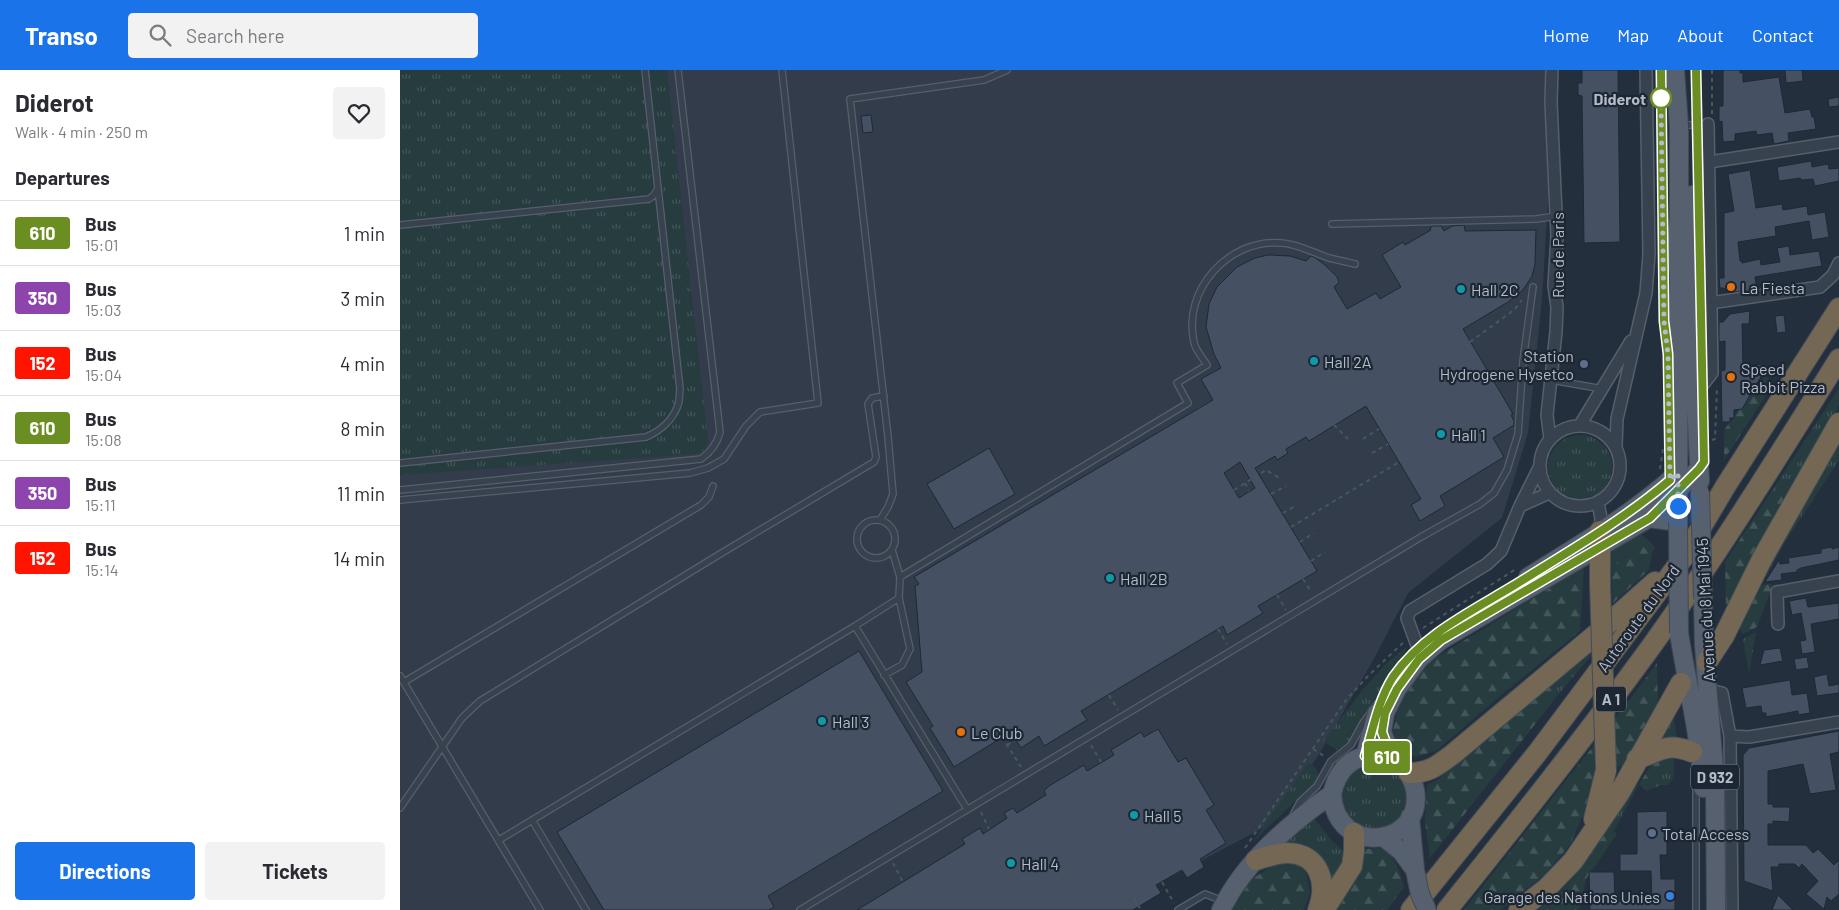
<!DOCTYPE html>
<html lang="en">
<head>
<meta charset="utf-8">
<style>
	:root { --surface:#fff; --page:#f2f2f3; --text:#2b2b33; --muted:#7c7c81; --line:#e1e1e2; --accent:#1a73e8 }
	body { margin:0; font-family:Barlow,sans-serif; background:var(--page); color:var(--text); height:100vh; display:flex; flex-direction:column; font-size:19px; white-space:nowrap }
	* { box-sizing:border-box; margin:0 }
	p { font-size:16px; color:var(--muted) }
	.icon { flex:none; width:28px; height:28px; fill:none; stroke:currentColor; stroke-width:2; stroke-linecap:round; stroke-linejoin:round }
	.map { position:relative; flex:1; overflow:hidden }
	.drawer { display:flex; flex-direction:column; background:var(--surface); width:400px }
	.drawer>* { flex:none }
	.badge { padding:0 10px; border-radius:4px; font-size:18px; line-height:32px }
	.you { position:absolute; width:25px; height:25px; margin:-12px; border:4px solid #fff; border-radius:50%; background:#1a73e8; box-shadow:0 0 0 8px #1a73e833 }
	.map>.badge { position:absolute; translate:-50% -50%; box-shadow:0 0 0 2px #fff }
	h2 { padding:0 15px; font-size:19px; line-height:45px }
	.round { display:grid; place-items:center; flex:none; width:52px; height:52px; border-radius:5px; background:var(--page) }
	.summary { display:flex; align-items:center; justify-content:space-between; height:85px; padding:0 15px }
	h1 { font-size:24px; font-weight:700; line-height:38px }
	.cta { display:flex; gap:10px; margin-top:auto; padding:10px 15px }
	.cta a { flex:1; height:58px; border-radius:5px; background:var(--accent); color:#fff; font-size:20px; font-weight:700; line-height:58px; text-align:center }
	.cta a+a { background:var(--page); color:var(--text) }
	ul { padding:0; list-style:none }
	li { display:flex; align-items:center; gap:15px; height:65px; padding:0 15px; border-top:1px solid var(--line) }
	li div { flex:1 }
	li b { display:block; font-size:19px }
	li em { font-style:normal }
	li .badge { min-width:55px; font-weight:700; text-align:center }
	header { display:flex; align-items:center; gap:30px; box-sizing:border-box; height:70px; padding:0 25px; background:var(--accent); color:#fff }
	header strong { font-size:24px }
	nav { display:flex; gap:28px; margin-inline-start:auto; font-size:18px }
	.search { width:350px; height:45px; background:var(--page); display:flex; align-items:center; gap:12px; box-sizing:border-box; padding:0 18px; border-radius:5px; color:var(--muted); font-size:19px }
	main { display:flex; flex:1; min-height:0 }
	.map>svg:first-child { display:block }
</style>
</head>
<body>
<header>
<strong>Transo</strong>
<div class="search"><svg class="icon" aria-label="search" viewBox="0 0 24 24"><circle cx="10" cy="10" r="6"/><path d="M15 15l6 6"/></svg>Search here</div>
<nav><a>Home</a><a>Map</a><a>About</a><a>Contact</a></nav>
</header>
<main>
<section class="drawer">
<div class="summary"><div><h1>Diderot</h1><p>Walk · 4 min · 250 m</p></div><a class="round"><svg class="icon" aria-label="heart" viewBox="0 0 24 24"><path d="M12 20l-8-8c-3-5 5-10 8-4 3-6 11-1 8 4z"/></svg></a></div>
<h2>Departures</h2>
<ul>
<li><span class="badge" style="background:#6b8e23;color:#fff">610</span><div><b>Bus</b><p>15:01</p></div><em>1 min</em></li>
<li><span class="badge" style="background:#8e44ad;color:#fff">350</span><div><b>Bus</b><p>15:03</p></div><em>3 min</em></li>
<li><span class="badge" style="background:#ff1400;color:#fff">152</span><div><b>Bus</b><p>15:04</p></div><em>4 min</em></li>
<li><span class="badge" style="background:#6b8e23;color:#fff">610</span><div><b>Bus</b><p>15:08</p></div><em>8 min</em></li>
<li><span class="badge" style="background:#8e44ad;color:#fff">350</span><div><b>Bus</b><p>15:11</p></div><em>11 min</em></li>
<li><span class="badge" style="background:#ff1400;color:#fff">152</span><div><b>Bus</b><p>15:14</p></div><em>14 min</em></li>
</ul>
<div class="cta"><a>Directions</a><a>Tickets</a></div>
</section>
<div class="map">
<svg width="1439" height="840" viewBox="0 0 1439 840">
	<defs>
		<pattern id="grass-tufts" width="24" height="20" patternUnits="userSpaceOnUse" patternTransform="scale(1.25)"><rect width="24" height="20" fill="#263c3f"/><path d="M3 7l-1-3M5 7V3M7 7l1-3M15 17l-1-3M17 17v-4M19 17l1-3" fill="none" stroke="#435659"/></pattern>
		<pattern id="forest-firs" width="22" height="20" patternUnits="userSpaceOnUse" patternTransform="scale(1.25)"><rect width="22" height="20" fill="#263c3f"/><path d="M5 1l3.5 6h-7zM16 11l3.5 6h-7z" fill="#435659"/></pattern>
	</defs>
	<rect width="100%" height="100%" fill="#242f3e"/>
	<path fill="#323c4b" d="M0,0h1156l-14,230 -14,133 -26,85 -94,75 -33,64 -57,99 -46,67 -163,87h-709z"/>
	<path fill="url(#grass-tufts)" d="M0,0h267l41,372 -4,9 -8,3 -296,21z
		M1439,318v17l-15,34 -47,81 12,-39 -35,37z
		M1439,363v27l-55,84 -46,82 39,-80z
		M1148 397a32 32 0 1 1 64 0a32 32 0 1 1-64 0Z
		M1235,463l7,2 13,12 -3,6 -13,-10 -28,28v-20z
		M1356,562l-7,42 -6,-35z
		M1008,576l-34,56 -21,39 -16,9 -14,-9 41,-53 23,-25z
		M1191,577v9l-33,39 -5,-17z
		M1273,639l4,31 -22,5z
		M1274,684v23l-5,8h-8l-2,-27z
		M908,693c9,4 11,7 9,17l-64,62z
		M971,693c7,0 16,0 22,5 23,17 19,52 -9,60 -3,1 -8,3 -11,3 -3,-1 -8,-3 -11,-5 -7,-3 -13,-6 -17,-14 -12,-23 3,-43 26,-49z
		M1239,714l-25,47 -7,-7 23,-32z
		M913,749l6,5 13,17 13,11 -6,29 -12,2 -46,-39z"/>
	<path fill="url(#forest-firs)" d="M1365,306l9,7 -50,77v-30z
		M1389,411l-12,39 -51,90 -1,-48 29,-44z
		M1239,473l13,10 -3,17 -36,33 -2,-32z
		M1184,497l-4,64 -80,65 -64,55 -21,6 -14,-7 -9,-15 8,-35 29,-38z
		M1373,514l-16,43 -14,7 -5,-8 24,-41z
		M1257,593l1,48 -34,56 -9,-1 -1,-46z
		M1153,608l5,17 -128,163 -5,-36 2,-37 12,-6z
		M1194,675l1,43 -25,57 -27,31 -43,34h-36z
		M1259,688l2,27 -15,6 -7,-7 9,-14z
		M1207,754l10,10 -31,45 -6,29 -3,2h-39l21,-17 14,-15z
		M979,778c17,6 20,23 25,39l-17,23h-53l32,-61z
		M877,793h16l12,6 5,23 -6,18h-72l20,-31z"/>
	<path fill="#455162" stroke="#1f2835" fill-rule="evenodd" d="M1182,0h36l2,172 -36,1 -2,-147 -4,-1v-12h4z
		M1323,0h17v3h3v9l36,-5 6,36 25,-4 2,8h2l2,12 -28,4 1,8 -15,3 -2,-11 -15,2 -1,-4 -21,3v7l-12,1 -1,-21 -3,1v-16h4z
		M1385,0h17l1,11 -17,2z
		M1439,27v9l-10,1 -1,-8z
		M471,45l2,17 -10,1 -2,-17z
		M1411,91l1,6 16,-3 1,5 10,-1v13l-24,5 -2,-7 -11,1 -2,-2 -21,3 -2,-14z
		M1350,100l6,38 26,-4 1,6 24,-4 1,9 17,-3 4,25 -17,3 -3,-19 -34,6 1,9 -38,6 2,19h2v2l18,-4 1,6 19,-3 -3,-14 12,-2 1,9 29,-4 3,15 -67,11 2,12 -28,4 -5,-5h-4l-1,-10h5v-65l10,-2 -6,-37z
		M1064,155l1,6 71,-1 -1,34 -3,12 -9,14 -15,12 -45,27 50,85 -2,1 3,6v4l-21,13 11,19 -64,39 5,10 -25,15 -9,-16 10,-6 -55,-93 -57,35 -3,-4 -20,12 2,4 -11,7 -2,-4 -20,12 62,103 -59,35 5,7 -36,22 -4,-9 -142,85 6,9 -43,26 -5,-10 -18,12 -10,-16 -57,35 -24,-39 3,-2 -27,-44 16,-10 -7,-86 4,-2 -5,-7 299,-177 -12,-21 20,-11 -7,-14 -8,-27 3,-23 8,-17 20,-20 18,-9 13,-3 22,1 16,5 5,-5 3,1 11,8 12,12 2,5 -5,5 13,22 29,-16 4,6 21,-12 -19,-32 21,-13 2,3 26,-15 -1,-2 3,-2h8l3,5 8,-5zM840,392l15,26 -16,10 -15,-25z
		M1350,241l-1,13h-7l1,43 19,-3v11l-20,34 -8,1v8h-4v4h-8l-1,-51 4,-1v-29l-6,1v-20h4l7,-8z
		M1384,245l2,17 -9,1 -2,-17z
		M589,378l26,46 -61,35 -27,-45z
		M1432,477v2l7,-2v13l-38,8 -4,2v2l-16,2 1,6 -17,2 14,-22 1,4 9,-1 -1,-5 33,-5v-4z
		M1406,528l2,9 31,-4v16l-28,5 4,28 -13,2 -2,-13 6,-1 -5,-27 -9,2 -3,-14z
		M1380,578l3,13 -23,4 4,-15z
		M459,581l84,140 -175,105 6,11 -5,3h-165l-47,-78z
		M1407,587l2,11 -13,2 -2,-11z
		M1427,604l2,12 10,-2v9l-22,3 -3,-19z
		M1390,610l2,15 15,-2 3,20 -12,2v-4l-32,6v-4h-4l-1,-7 -15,2 -4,-20z
		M758,659l20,33 8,-4 28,47 -8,5 20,33 -26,16 4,8 -17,11 -5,-8 -26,15 5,8 -28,17h-276l108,-66 -3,-5 18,-11 3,6 24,-16 -3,-5 9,-5 4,5 29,-18 -2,-4 5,-5 35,-21 3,6 27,-16 -3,-5 30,-18 3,5z
		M1439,661v21l-9,2 6,36 -26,4 -7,-30 -35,7v33h5v3h17l-1,15 -16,-1v3h-5v21h38l7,8 5,-4 16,16 5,-5v34l-8,7 -4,-4 -3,12 -18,-15 12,-13 -16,-17 -3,4 -4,-4h-16v3h-8l2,24 -29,-10 -1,-126 6,-7z
		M1267,741v44h-7l1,24h14v31h-85l-1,-38h25l1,29 37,-1 -1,-29h-31v-17h17v-42z
		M1378,825l15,15h-21z"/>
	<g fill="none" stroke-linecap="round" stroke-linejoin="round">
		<defs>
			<path id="service" d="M1261,0l3,251 4,33 2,86
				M1296,0l2,128
				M1289,55l19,-1
				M932,154l204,-5 21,-3
				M0,155l249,-26 5,-4 3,-5
				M1151,310l52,9
				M0,393l246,-26c14,-6 27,-17 32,-32 2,-4 1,-11 2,-16l-35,-319
				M0,420l301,-31c10,-7 16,-15 19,-27l-42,-362
				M0,430l290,-27 18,-5 16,-9 22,-33 14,-14 58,-9 -36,-333
				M457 469a19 19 0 1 1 38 0a19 19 0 1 1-38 0Z
				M480,450l8,-13 5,-13 -5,-57 -38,-338 134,-19 23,-10
				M500,507l288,-174 -11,-20 30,-18c-4,-7 -12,-15 -13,-23 -12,-52 35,-104 88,-99 16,1 32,10 47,15 9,2 18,4 26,6
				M499,528l-44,28 112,183
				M484,605l18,-10 8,-16 -11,-51 1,-21 -8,-27
				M0,606l140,234
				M4,612l297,-177 8,-8 4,-11
				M1296,718v122
				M0,738l62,-90 18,-17 240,-147 154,-92 2,-5 -8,-53 4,-6 12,-2
				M892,747l8,-15 17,-16 14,-25 20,-16 12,-22 18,-24
				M132,750l54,90
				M99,770l356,-214
				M400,840l621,-373 59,-33 14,-11 13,-23 11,-36 5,-73 10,-74
				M778,840l27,-16 18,7"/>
			<path id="minor" d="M1309,92l130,-20
				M1310,233l110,-16 13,-12 6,-12
				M1295,325l17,-22 -4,-249
				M1180,355l51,-84
				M1140 396a40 40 0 1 1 80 0a40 40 0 1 1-80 0Z
				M1150,369l-3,-24 9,-83 1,-25 -3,-21 3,-50 -6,-134 1,-32
				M1216,376l1,-27 29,-126 3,-39 -3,-184
				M1139,398l-19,38 29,-13
				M1198,433l3,15 -1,13
				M1378,554l-1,-32 62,-11
				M1018,578l-11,-30 3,-7 77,-47 14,-13 19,-45
				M1309,620l13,3 8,43 2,174
				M1330,666l19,1 90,-15"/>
			<path id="primary" d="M1291,125l2,148 7,138
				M1249,448l29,4 1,-247 -4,-24 4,-33v-92l-4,-56
				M1128,507c51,-32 105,-63 150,-104
				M1303,529l1,46 11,136 1,129
				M1279,563c8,51 21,103 24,155
				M965,686l12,-43
				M992,689l-10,-27 3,-19 12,-24 22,-30 22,-19 208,-122 50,-49
				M932,724c4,65 93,52 83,-4 -2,-11 -7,-19 -15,-26
				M1010,747l5,53
				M983,767l18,14 14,19
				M821,840c23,-48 68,-86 111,-116 5,-23 19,-39 44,-39"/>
			<path id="motorway" d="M1200,514v-53
				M1307,592l17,-26 38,-77 77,-136
				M1237,689c24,-8 28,-17 55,-7
				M1009,703c20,0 28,-7 44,-19l147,-123 55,-49
				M1194,749l12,-49
				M856,790c10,-3 21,-7 31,-7 33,0 41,31 31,57
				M924,840l28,-44 2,-15v-18
				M1011,840l127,-158 145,-194 42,-71 114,-179
				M1047,840c70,-87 140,-175 206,-266 66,-92 126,-189 186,-285
				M1119,840l28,-22 26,-27 47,-69 61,-109"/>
		</defs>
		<use href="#service" stroke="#565f6c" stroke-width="8"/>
		<use href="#minor" stroke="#565f6c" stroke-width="14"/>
		<use href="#primary" stroke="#414a57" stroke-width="20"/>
		<use href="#motorway" stroke="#434c59" stroke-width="22"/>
		<path stroke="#44595c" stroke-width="2" stroke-dasharray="4 4" stroke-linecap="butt" d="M1312,0v44
			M1070,272l44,-32 8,-10
			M934,355l14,14
			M963,369l16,-10
			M1312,370l3,-1 2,-53
			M972,383l16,-9
			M1260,399l3,-20
			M845,413l4,8
			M834,420l32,-20 15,9
			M871,424l15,-8
			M883,443l14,-8
			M891,457l108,-65
			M900,472l14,-9
			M911,491l14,-9
			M903,509l8,13
			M877,525l9,15
			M1023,558l93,-59
			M818,559l9,15
			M709,625l9,15
			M602,667l19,30
			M607,675l9,-5
			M691,675l10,17
			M913,679l11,7
			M581,742l8,17
			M845,778l101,-148 22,-24 37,-35
			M493,793l10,19
			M762,812l12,21
			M734,828l7,12"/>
		<use href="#service" stroke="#38414e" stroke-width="5.5"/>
		<use href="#minor" stroke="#38414e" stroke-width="11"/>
		<use href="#primary" stroke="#56606e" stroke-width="18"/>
		<use href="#motorway" stroke="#746855" stroke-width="20"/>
		<defs>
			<path id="primary-bridge" d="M1300,422l3,107
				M1278,452l1,111
				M1015,800l5,24 7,16"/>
			<path id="motorway-bridge" d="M1200,514l6,186"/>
		</defs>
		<use href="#primary-bridge" stroke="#414a57" stroke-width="20" stroke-linecap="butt"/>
		<use href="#motorway-bridge" stroke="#434c59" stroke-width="22" stroke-linecap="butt"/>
		<use href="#primary-bridge" stroke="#56606e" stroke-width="18"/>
		<use href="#motorway-bridge" stroke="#746855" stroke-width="20"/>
	</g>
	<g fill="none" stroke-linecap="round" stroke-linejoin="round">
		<defs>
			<path id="line" d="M1261,0l3,251 4,33 2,126c-48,41 -104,73 -157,106 -43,26 -91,49 -120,91 -15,24 -20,52 -28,79l9,-1 18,4 -10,-27 3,-19 12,-24 22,-30 22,-19 209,-122 49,-49 5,-7 -8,-392"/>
		</defs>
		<use href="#line" stroke="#fff" stroke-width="11"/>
		<use href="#line" stroke="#6b8e23" stroke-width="8"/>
		<path stroke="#b4bcc9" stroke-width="5" stroke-dasharray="0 9" d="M1261,28l3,223 4,33 2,126 8,-7v33"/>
	</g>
	<circle fill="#fff" stroke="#6b8e23" stroke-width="2.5" cx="1261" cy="28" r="10"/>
	<g fill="#e8710a" stroke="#1d2633" stroke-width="2">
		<circle cx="1331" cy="217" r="5"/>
		<circle cx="1331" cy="307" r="5"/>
		<circle cx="561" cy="662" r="5"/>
	</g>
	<g fill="#0f9aa8" stroke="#1d2633" stroke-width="2">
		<circle cx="1061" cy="219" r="5"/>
		<circle cx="914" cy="291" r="5"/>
		<circle cx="1041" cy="364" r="5"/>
		<circle cx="710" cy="508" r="5"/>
		<circle cx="422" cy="651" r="5"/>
		<circle cx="734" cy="745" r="5"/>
		<circle cx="611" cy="793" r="5"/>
	</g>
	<g fill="#5c6f8a" stroke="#1d2633" stroke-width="2">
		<circle cx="1184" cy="294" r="5"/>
		<circle cx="1252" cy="763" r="5"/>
	</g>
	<circle fill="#3f7fe0" stroke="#1d2633" stroke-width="2" cx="1270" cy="826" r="5"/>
	<g text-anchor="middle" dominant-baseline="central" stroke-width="4.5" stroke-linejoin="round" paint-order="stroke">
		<g fill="#1d2633" stroke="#878f9c" stroke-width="1">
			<rect x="1196" y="616.5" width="30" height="25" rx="4"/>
			<rect x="1291" y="694.5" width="48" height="25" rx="4"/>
		</g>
		<g font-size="15" font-weight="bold" fill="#b4bcc9">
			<text x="1211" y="629">A 1</text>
			<text x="1315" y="707">D 932</text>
		</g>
		<g font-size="16" font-weight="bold" fill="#b4bcc9" stroke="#1d2633" text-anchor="end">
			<text x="1246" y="28">Diderot</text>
		</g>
		<g font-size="16" fill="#b4bcc9" stroke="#1d2633">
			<text transform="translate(1157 185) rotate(-90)">Rue de Paris</text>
			<text transform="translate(1305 540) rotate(-93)">Avenue du 8 Mai 1945</text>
			<text transform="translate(1238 548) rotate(-54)">Autoroute du Nord</text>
		</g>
		<g font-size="16" fill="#b4bcc9" stroke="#1d2633" text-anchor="start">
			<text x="1341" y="217">La Fiesta</text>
			<text x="1071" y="219">Hall 2C</text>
			<text x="1174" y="285" text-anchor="end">Station<tspan x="1174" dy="18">Hydrogene Hysetco</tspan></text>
			<text x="924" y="291">Hall 2A</text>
			<text x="1341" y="298">Speed<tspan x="1341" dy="18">Rabbit Pizza</tspan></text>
			<text x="1051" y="364">Hall 1</text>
			<text x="720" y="508">Hall 2B</text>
			<text x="432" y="651">Hall 3</text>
			<text x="571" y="662">Le Club</text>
			<text x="744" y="745">Hall 5</text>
			<text x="1262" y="763">Total Access</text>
			<text x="621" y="793">Hall 4</text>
			<text x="1260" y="826" text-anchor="end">Garage des Nations Unies</text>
		</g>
	</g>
</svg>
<div class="you" style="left:1278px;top:436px"></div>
<b class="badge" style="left:987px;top:687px;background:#6b8e23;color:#fff">610</b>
</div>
</main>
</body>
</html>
